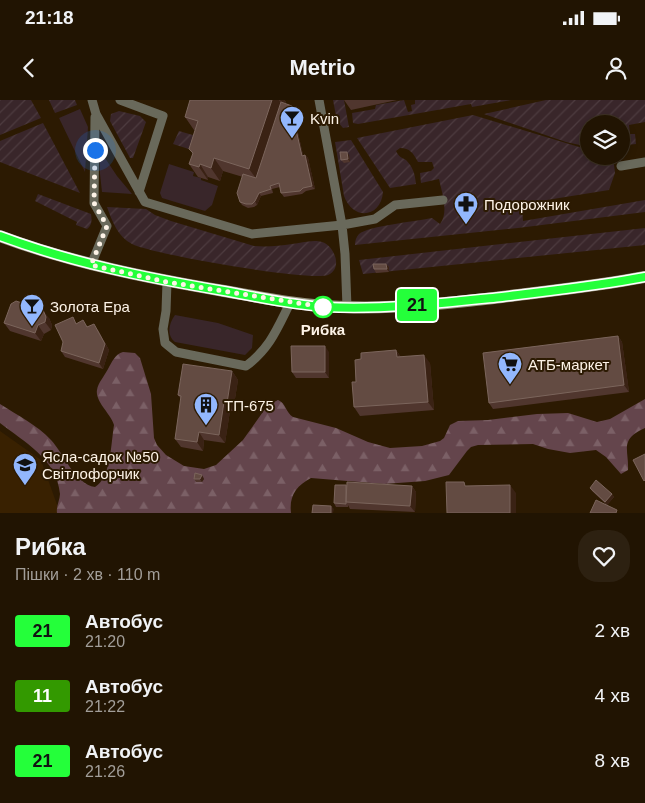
<!DOCTYPE html>
<html lang="uk">
<head>
<meta charset="utf-8">
<style>
	:root { --surface:#211402; --page:#2d2111; --text:#f1f3f6; --muted:#a29e99; --line:#3e3324 }
	body { margin:0; font-family:Arial,sans-serif; background:var(--page); color:var(--text); height:100vh; display:flex; flex-direction:column; font-size:19px; white-space:nowrap }
	* { box-sizing:border-box; margin:0 }
	p { font-size:16px; color:var(--muted) }
	.icon { flex:none; width:28px; height:28px; fill:none; stroke:currentColor; stroke-width:2; stroke-linecap:round; stroke-linejoin:round }
	.map { position:relative; height:413px; overflow:hidden }
	.details { display:flex; flex-direction:column; background:var(--surface); flex:1 }
	.details>* { flex:none }
	.badge { padding:0 10px; border-radius:4px; font-size:18px; line-height:32px }
	.controls { position:absolute; left:580px; top:15px; display:grid; gap:10px }
	.controls a { display:grid; place-items:center; width:50px; height:50px; border-radius:50%; background:var(--surface); box-shadow:0 2px 8px #0003,0 0 0 1px var(--line); font-size:25px }
	.you { position:absolute; width:25px; height:25px; margin:-12px; border:4px solid #fff; border-radius:50%; background:#1a73e8; box-shadow:0 0 0 8px #1a73e833 }
	.map>.badge { position:absolute; translate:-50% -50%; box-shadow:0 0 0 2px #fff }
	.round { display:grid; place-items:center; flex:none; width:52px; height:52px; border-radius:20px; background:var(--page) }
	.overview { display:flex; align-items:center; justify-content:space-between; height:85px; padding:0 15px }
	h1 { font-size:24px; font-weight:600; line-height:38px }
	ul { padding:0; list-style:none }
	li { display:flex; align-items:center; gap:15px; height:65px; padding:0 15px }
	li div { flex:1 }
	li b { display:block; font-size:19px }
	li em { font-style:normal }
	li .badge { min-width:55px; font-weight:700; text-align:center }
	.status { display:flex; justify-content:space-between; align-items:center; height:35px; padding:0 25px; background:var(--surface); direction:ltr }
	.status svg { height:14px; fill:currentColor }
	header { display:flex; justify-content:space-between; align-items:center; height:65px; padding:0 15px; background:var(--surface); font-size:22px; font-weight:600 }
	.map>svg:first-child { display:block }
</style>
</head>
<body>
<div class="status"><b>21:18</b><svg viewBox="0 0 49 12"><path d="M0 12V9h3v3zM5 12V6h3v6zM10 12V3h3v9zM15 12V0h3v12zM26 1h20v11H26zM47 4h2v5h-2z"/></svg></div>
<header><svg class="icon" aria-label="back" viewBox="0 0 24 24"><path d="M15 5l-7 7 7 7"/></svg>Metrio<svg class="icon" aria-label="person" viewBox="0 0 24 24"><circle cx="12" cy="8" r="4"/><path d="M4 21q1-7 8-7t8 7"/></svg></header>
<div class="map">
<svg width="645" height="413" viewBox="0 0 645 413">
	<defs>
		<pattern id="forest-firs" width="22" height="20" patternUnits="userSpaceOnUse" patternTransform="scale(1.25)"><rect width="22" height="20" fill="#64454c"/><path d="M5 1l3.5 6h-7zM16 11l3.5 6h-7z" fill="#7b6066"/></pattern>
		<pattern id="garden-furrows" width="10" height="10" patternUnits="userSpaceOnUse" patternTransform="scale(1.25)"><rect width="10" height="10" fill="#39262a"/><path d="M-1 1l2-2M0 10L10 0M9 11l2-2" fill="none" stroke="#4d3b3f"/></pattern>
	</defs>
	<rect width="100%" height="100%" fill="#2c1a02"/>
	<path fill="#392101" d="M0,331l41,29 19,53h-60z"/>
	<path fill="#39262a" d="M80,9l8,18 -3,45 -26,-54z
		M100,58h5l12,18 15,18 -30,-2 -2,-18z
		M169,64l25,8 -1,4 8,2v2l17,6 -6,19 -7,6 -43,-13 -2,-5z
		M175,215l43,8 35,12 -1,13 -7,7 -70,-13c-9,-7 -6,-19 0,-27z"/>
	<path fill="url(#forest-firs)" d="M123,252l12,1 5,5 11,36 3,44 3,7 9,10 18,11 20,3 12,-4 27,-25 22,-31 7,-6 6,-3c8,3 8,13 15,17l43,11 32,14 22,6 32,-2 18,-5 4,-3 6,-13 8,-4 30,-1 49,-6 31,-1 29,9 13,-3 35,-20v29c-26,12 -16,21 -17,42l-7,4 -15,-17 -10,-7 -26,3 -22,-4 -15,-5 -55,1 -7,2 -4,4 -18,24 -24,6 -41,3 -73,-6c-15,8 -22,18 -20,35h-234c-1,-7 3,-13 3,-19 -3,-35 -36,-52 -60,-71v-19c17,11 37,21 51,36 13,14 24,44 44,47 16,-9 16,-44 19,-62 -3,-11 -19,-23 -17,-35 1,-7 8,-15 11,-21 4,-7 7,-15 15,-17z"/>
	<path fill="url(#garden-furrows)" d="M0,0h31l10,18 -41,17z
		M49,0h26l2,5 -22,8z
		M333,0h11l5,27 -6,1 -6,-7z
		M404,0l4,12 4,-1 -1,-6 4,-1v-4h96l-39,7 -1,-3 -113,20 -5,-1 -1,-10 23,-4 1,-4z
		M546,0h99v22l-16,3 1,9h5l1,10 -9,1 -6,4v-25h-32v23l-23,-5 -82,-28z
		M119,11l21,5 6,6 -13,36h-3l-20,-37 1,-7z
		M473,15l116,35v6l24,1 2,16 -6,17 -87,14 1,17 122,-21v12l-127,16 -163,17c0,-4 1,-8 4,-11 9,-8 59,-13 73,-16l8,6c9,-12 2,-31 -1,-45l-18,4 -1,-10 11,-2 3,-3 -2,-6h-14c-5,-9 -8,-14 -18,-14l-4,3c3,6 5,6 10,9 7,7 9,14 10,24l-26,4 -33,-50z
		M43,23l37,70 -80,-31v-21z
		M179,31l24,7 -5,14 -25,-8z
		M351,40l32,52c-2,26 -30,29 -39,4l-9,-54z
		M38,94l53,20c1,7 1,11 -4,15l-11,-4 1,-3 -42,-21z
		M107,107l39,2 9,6 16,6 83,25c13,1 25,0 38,-2 9,-1 21,-5 30,-2 13,4 21,27 6,33 -17,7 -177,-21 -196,-31 -14,-7 -20,-23 -25,-37z
		M645,128v17l-282,29 -4,-14z"/>
	<g fill="none" stroke-linecap="round" stroke-linejoin="round">
		<path stroke="#69695b" stroke-width="9" d="M92,0l4,14 49,88 107,32 90,-9 33,-6 20,-14 48,-5
			M120,0l43,16 -24,76
			M319,0l23,125 3,29 2,53
			M621,66l24,-4
			M91,165l16,-39 -13,-23 1,-86
			M167,182l-1,29 -3,18 2,14 11,9 70,14c24,-18 31,-37 44,-63"/>
		<path stroke="#95937d" stroke-width="12" d="M0,136c72,27 148,42 224,55 40,7 79,15 120,16 52,2 106,-4 158,-10 48,-6 96,-11 143,-20"/>
	</g>
	<path fill="#50362e" d="M190,0h94l2,2 -1,2 7,2 6,11 -2,7 7,31h2l3,3 7,31 -9,2 -4,3 -18,3 -3,-4 -1,-6 -8,2 1,4 -12,3 -4,9 -3,2 -6,1 -6,-3 -2,-3 3,-25 -20,-6 -3,10 -12,-4v3l-10,-3 -9,-13 4,-10 -4,-5 6,-19h-1l-9,-13z
		M344,0h53l-46,10z
		M349,55l1,7 -6,1 -3,-3z
		M386,164l3,3v5l-13,1 -2,-4z
		M49,218l3,7 -1,5 -7,4 -3,7 -31,-10 -6,-8z
		M77,223l21,7 11,20 -6,19 -38,-12 -4,-6z
		M618,236l4,6 7,50 -136,17 -4,-6z
		M396,250l5,7 29,6 4,47 -74,6 -6,-9 7,-48z
		M329,252v26h-33l-4,-6z
		M232,271l6,9 -5,31h-3l-5,32 -21,-3 -1,11 -22,-4 -6,-8 6,-40 -3,-4z
		M202,375l2,4 -2,3h-6l-2,-3z
		M346,385l66,1 4,6 -1,20 -65,-3 -2,-4v2h-12l-2,-4z
		M590,388l22,6 2,3 -7,8 -15,-14z"/>
	<path fill="#3a2214" d="M272,0h7l4,6 -25,75 -9,-12z
		M280,0h4l2,2 -2,4z
		M292,6l6,11 -2,7 8,35 -2,-3 -8,-35z
		M347,52l2,3 1,7 -2,-3z
		M305,55l3,3 7,31 -3,-3z
		M214,58l9,13 -3,10 -9,-13z
		M200,64l8,13v3l-9,-13z
		M259,93l2,3 -4,9 -2,-4z
		M386,164l3,3v5l-2,-3z
		M43,210l6,8 3,7 -1,5 -6,-8z
		M94,224l15,26 -6,19 -4,-6z
		M38,225l6,9 -3,7 -6,-8z
		M618,236l4,6 7,50 -5,-7z
		M325,246l4,6v26l-4,-6z
		M396,250l6,9 -5,-2z
		M424,255l6,8 4,47 -6,-8z
		M232,271l6,9 -5,31 -6,-8z
		M224,302l6,9 -5,32 -6,-8z
		M199,332l5,8 -1,11 -6,-9z
		M202,375l2,4 -2,3 -2,-3z
		M510,385l6,8v20h-6z
		M412,386l4,6 -1,20 -5,-6z
		M612,394l2,3 -7,8 -2,-3z
		M331,406l3,3 -1,4h-2z"/>
	<path fill="#634b42" stroke="#7b655c" d="M190,0h82l-23,69 -35,-11 -3,10 -11,-4 -1,3 -10,-3 4,-11 -4,-4 9,-28 -13,-4z
		M281,2l11,4 3,8 -1,7 8,35 3,-1 7,31 -9,2 -3,3 -19,2 -2,-10 -9,3 1,3 -12,4 -4,8 -3,3h-6l-6,-2 -3,-9 6,-19 13,4z
		M340,52h7l1,7 -7,1z
		M373,164h13l1,5h-13z
		M16,201l27,9 3,7 -1,5 -7,3 -3,8 -31,-10 7,-19z
		M73,217l3,7 7,-4 4,7 7,-3 11,20 -6,19 -38,-12 2,-9 -8,-17z
		M618,236l6,49 -135,18 -6,-50z
		M291,246h34v26h-33z
		M396,250l1,7 27,-2 4,47 -74,5 -2,-25h4l-1,-22 6,-1v-6z
		M183,264l49,7 -5,32 -3,-1 -5,33 -20,-3 -2,10 -22,-3 6,-43 -3,-1z
		M645,354v26l-1,1 -11,-21z
		M195,373l7,2 -2,4h-6z
		M596,380l16,14 -7,8 -15,-14z
		M347,382l65,4 -2,20 -64,-4z
		M446,382h18l1,4 45,-1v28h-63z
		M335,385h11v19l-12,-1z
		M596,400l21,10 -1,3h-26z
		M313,405l18,1v7h-19z"/>
	<g fill="none" stroke-linecap="round" stroke-linejoin="round">
		<defs>
			<path id="line" d="M0,136c72,27 148,42 224,55 33,6 67,14 101,16 59,3 119,-4 177,-10 48,-6 96,-11 143,-20"/>
		</defs>
		<use href="#line" stroke="#fff" stroke-width="11"/>
		<use href="#line" stroke="#24ff3a" stroke-width="8"/>
		<path stroke="#fdf3e7" stroke-width="5" stroke-dasharray="0 9" d="M95,50l-1,53 13,23 -16,39 76,17 156,25"/>
	</g>
	<defs>
		<symbol id="bar-pin" viewBox="-11 -11 22 30"><path d="M0 17L-7.5 6A9.5 9.5 0 1 1 7.5 6Z" fill="#92b7fd" stroke="#2c1a02"/><path d="M-6-5H6L.8 .8V4.5H3.5V6h-7V4.5H-.8V.8Z" fill="#111"/></symbol>
		<symbol id="pharmacy-pin" viewBox="-11 -11 22 30"><path d="M0 17L-7.5 6A9.5 9.5 0 1 1 7.5 6Z" fill="#92b7fd" stroke="#2c1a02"/><path d="M-2-6h4v4h4v4h-4v4h-4v-4h-4v-4h4Z" fill="#111"/></symbol>
		<symbol id="supermarket-pin" viewBox="-11 -11 22 30"><path d="M0 17L-7.5 6A9.5 9.5 0 1 1 7.5 6Z" fill="#92b7fd" stroke="#2c1a02"/><path d="M-6-5.5h2.5l.6 2H6L4.5 2H-2.5L-4.4-4H-6ZM-1.5 3.2a1.3 1.3 0 1 0 .1 0ZM3 3.2a1.3 1.3 0 1 0 .1 0Z" fill="#111"/></symbol>
		<symbol id="building-pin" viewBox="-11 -11 22 30"><path d="M0 17L-7.5 6A9.5 9.5 0 1 1 7.5 6Z" fill="#92b7fd" stroke="#2c1a02"/><path d="M-4-6H4V6H1V3H-1V6H-4ZM-2.5-4.3h1.7v1.8h-1.7ZM.8-4.3h1.7v1.8H.8ZM-2.5-1h1.7V.8h-1.7ZM.8-1h1.7V.8H.8Z" fill="#111"/></symbol>
		<symbol id="school-pin" viewBox="-11 -11 22 30"><path d="M0 17L-7.5 6A9.5 9.5 0 1 1 7.5 6Z" fill="#92b7fd" stroke="#2c1a02"/><path d="M0-5L7-2L0 1L-7-2ZM-4 1L0 2.5L4 1V4Q0 6-4 4Z" fill="#111"/></symbol>
	</defs>
	<g fill-rule="evenodd">
		<use href="#bar-pin" x="278" y="4" width="28" height="38"/>
		<use href="#pharmacy-pin" x="452" y="90" width="28" height="38"/>
		<use href="#bar-pin" x="18" y="192" width="28" height="38"/>
		<use href="#supermarket-pin" x="496" y="250" width="28" height="38"/>
		<use href="#building-pin" x="192" y="291" width="28" height="38"/>
		<use href="#school-pin" x="11" y="351" width="28" height="38"/>
	</g>
	<circle fill="#fff" stroke="#24ff3a" stroke-width="2.5" cx="323" cy="207" r="10"/>
	<g text-anchor="middle" dominant-baseline="central" stroke-width="4" stroke-linejoin="round" paint-order="stroke">
		<g font-size="15" fill="#fdf3e7" stroke="#2c1a02" text-anchor="start">
			<text x="310" y="18">Kvin</text>
			<text x="484" y="104">Подорожник</text>
			<text x="50" y="206">Золота Ера</text>
			<text x="528" y="264">АТБ-маркет</text>
			<text x="224" y="305">ТП-675</text>
			<text x="42" y="356">Ясла-садок №50<tspan x="42" dy="17">Світлофорчик</tspan></text>
		</g>
		<g font-size="15" font-weight="bold" fill="#fdf3e7" stroke="#2c1a02">
			<text x="323" y="229">Рибка</text>
		</g>
	</g>
</svg>
<div class="controls">
<a><svg class="icon" aria-label="layers" viewBox="0 0 24 24"><path d="M12 4l9 5-9 5-9-5zM3 14l9 5 9-5"/></svg></a>
</div>
<div class="you" style="left:95px;top:50px"></div>
<b class="badge" style="left:417px;top:205px;background:#24ff3a;color:#111">21</b>
</div>
<section class="details">
<div class="overview"><div><h1>Рибка</h1><p>Пішки · 2 хв · 110 m</p></div><a class="round"><svg class="icon" aria-label="heart" viewBox="0 0 24 24"><path d="M12 20l-8-8c-3-5 5-10 8-4 3-6 11-1 8 4z"/></svg></a></div>
<ul>
<li><span class="badge" style="background:#24ff3a;color:#111">21</span><div><b>Автобус</b><p>21:20</p></div><em>2 хв</em></li>
<li><span class="badge" style="background:#390;color:#fff">11</span><div><b>Автобус</b><p>21:22</p></div><em>4 хв</em></li>
<li><span class="badge" style="background:#24ff3a;color:#111">21</span><div><b>Автобус</b><p>21:26</p></div><em>8 хв</em></li>
</ul>
</section>
</body>
</html>
